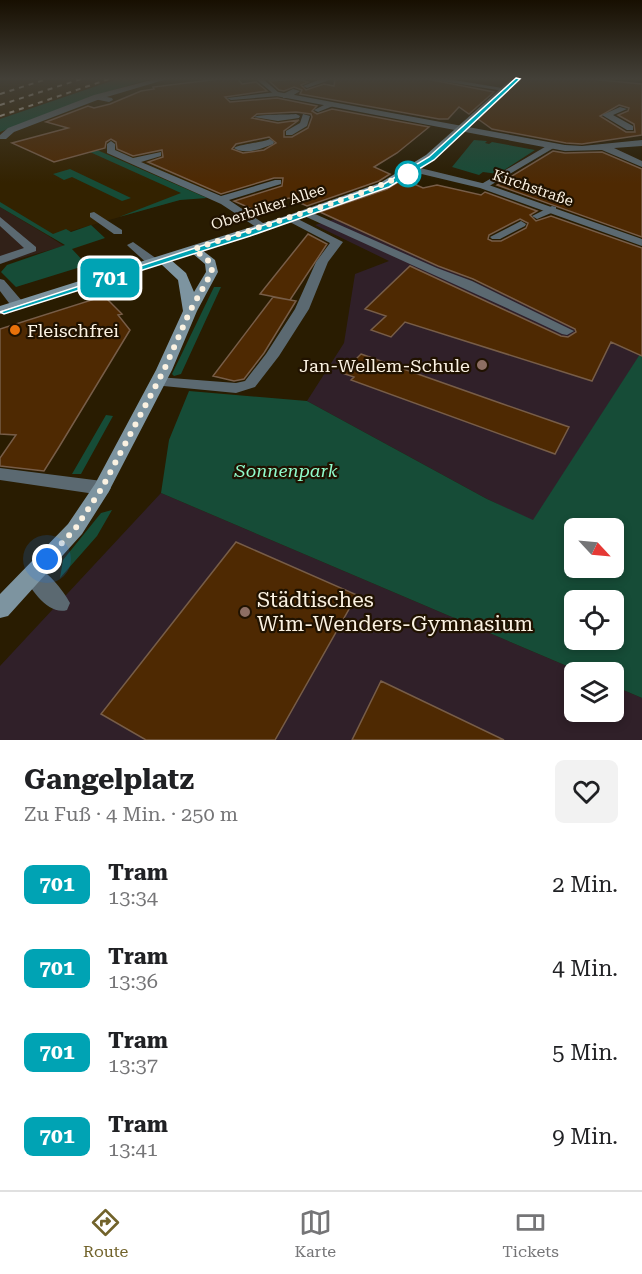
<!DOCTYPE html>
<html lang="de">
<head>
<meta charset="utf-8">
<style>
	:root { --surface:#fff; --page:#f2f2f2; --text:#202124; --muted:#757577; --line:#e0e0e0; --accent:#72632b }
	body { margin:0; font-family:"Roboto Serif",serif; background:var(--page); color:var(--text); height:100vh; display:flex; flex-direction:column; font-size:22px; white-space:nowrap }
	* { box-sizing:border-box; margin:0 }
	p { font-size:20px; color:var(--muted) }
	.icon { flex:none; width:33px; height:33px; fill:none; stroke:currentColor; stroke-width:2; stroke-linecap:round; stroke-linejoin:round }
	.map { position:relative; height:740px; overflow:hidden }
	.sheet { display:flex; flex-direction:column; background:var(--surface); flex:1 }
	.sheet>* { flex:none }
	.badge { padding:0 12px; border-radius:9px; font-size:21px; line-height:39px }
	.needle { width:39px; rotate:116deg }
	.buttons { position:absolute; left:564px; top:518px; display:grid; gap:12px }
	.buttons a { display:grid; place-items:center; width:60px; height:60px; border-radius:9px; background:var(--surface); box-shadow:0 3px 9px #0003; font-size:30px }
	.you { position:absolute; width:30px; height:30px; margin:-15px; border:4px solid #fff; border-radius:50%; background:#1a73e8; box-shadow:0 0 0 9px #1a73e833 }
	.map>.badge { position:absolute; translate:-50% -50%; box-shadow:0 0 0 3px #fff }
	.round { display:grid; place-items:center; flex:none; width:63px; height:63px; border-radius:9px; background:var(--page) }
	.summary { display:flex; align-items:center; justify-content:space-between; height:102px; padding:0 24px }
	h1 { font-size:28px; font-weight:700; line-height:45px }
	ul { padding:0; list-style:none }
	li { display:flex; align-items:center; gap:18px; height:84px; padding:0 24px }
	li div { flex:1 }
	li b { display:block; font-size:22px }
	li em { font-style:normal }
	li .badge { min-width:66px; font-weight:700; text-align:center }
	.dock { display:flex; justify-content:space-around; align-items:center; height:84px; border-top:2px solid var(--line); background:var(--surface); font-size:16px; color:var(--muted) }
	.dock a { display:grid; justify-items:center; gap:3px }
	.dock .selected { color:var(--accent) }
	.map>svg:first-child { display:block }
</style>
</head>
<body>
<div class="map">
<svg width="642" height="740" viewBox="0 0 642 740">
	<rect width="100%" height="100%" fill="#291c01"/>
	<path fill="#320" d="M12,79h105l-117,40v-36z
		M129,79h77l34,29 114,24 -34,23 -120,39 -150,43 -50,-30v-82z"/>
	<path fill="#312118" d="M0,207l50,30 14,9 -64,18z"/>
	<path fill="#302029" d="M335,219l305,136 -107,166 -46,-22 -180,-98 37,-58 11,-69 34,-13 -74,-36z
		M161,493l420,179h-7v39h40v-25l28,12v42h-642v-74z"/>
	<path fill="#164c37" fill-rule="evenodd" d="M117,79h34l-58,17 -93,36v-13z
		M474,140l13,1 -2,2 4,1 3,-2 43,8 -37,24 -15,-2 -4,3 -27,-8z
		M88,146l119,52 -27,2 -61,17 62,-24 -100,-45z
		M70,169l61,29 -9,3 -50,-24 -8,3 -11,-6z
		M0,202l53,32 13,-5 5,3 20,-7 14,13 -33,11 15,16 -71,22 -15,-15 6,-7 58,-20 -65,-38z
		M214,287h7l-40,87 -7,2 -2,-2z
		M642,351v347l-28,-12v-14h-33l-420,-179 8,-53 20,-49 118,10 180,98 46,21zM574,528h40v39h-40zM574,600h40v39h-40z
		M106,415l7,1 -32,58h-9z
		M112,510l-15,26 -37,42 3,-18 38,-47z"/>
	<path fill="#4e2902" stroke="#775d48" stroke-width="1.5" fill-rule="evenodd" d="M219,79h19l4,5 14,-2 11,9 -42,6 5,5 47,-4 40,8 -5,5 5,3 15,-5 97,18 -32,26 -23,14 16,7 -11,7 -72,25 -18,-8 -37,11 -18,-8 48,-15 1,-8h-9l-53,16 -73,-32 15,-5 -1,-7 -29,6 -16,-7 -1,-7 -5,-3 -5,3 -1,6 -51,14 -42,-19 56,-15 -22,-6 42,-16 6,2 16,-4 31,-13 13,-2 -1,-2zM296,112l15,2 1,3 -4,11 -16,9h-8v-6l15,-11 -21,3 -26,-5 5,-4zM269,137l7,6 -12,7 -21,3 -11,-4 4,-5z
		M298,79l10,3 -7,3 5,5 18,-6 10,2 1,-7h92l67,13 -25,22 -10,-7 -11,12h-9l-139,-25 2,-4 -8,-3 -10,4 -5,-1 -10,-9z
		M520,79h70l52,5v51l-60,9 -16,-1 -74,-14 -14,-10zM619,105l10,3 -1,3 -10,4 16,9 1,8h-9l-26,-16z
		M553,151l12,2 37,-1 40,17v68l-145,-52z
		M403,179l20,9 14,-3 44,10 4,-3 52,19 -7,4 6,6 15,-5 91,32v108l-31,-14 -19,39 -187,-59 -14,15 -20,-7 15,-14 -21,-7 45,-43 151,70 7,1 8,-5 -1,-3 -102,-50 -35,-13 -118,-54 67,-23zM520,219l8,4 -2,5 -25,13h-9l-4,-2 1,-4z
		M308,234l19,10 -37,56 -30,-6z
		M104,296l18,18 -4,1 12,15 -71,117 -15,24 -44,-5v-8l16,-23 -16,-1v-105z
		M273,297l23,4 -32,52 -20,26 -10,2 -21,-5z
		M361,354l139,49 69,24 -14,27 -204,-74 3,-3 -12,-4z
		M236,542l121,53 -82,145h-129l-45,-26z
		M381,681l123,59h-152z"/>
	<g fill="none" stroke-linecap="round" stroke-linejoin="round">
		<path fill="#5b6971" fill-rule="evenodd" d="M321,79h11l-25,9 -4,-2z
			M429,79h19l60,10 -4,2z
			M293,89l7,2 -11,7h-6v-4z
			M276,92l3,4 -48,4 -4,-2z
			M97,95l15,3 1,2 -4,2 -15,-3z
			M330,102h3v4l-15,6 -4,-2z
			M620,107l7,2 -14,6 20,11v4h-6l-25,-15z
			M296,114l4,2 -1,2 -21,3 -24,-4c6,-3 31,-2 42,-3z
			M303,114l7,2 -3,10 -15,9h-6v-4l14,-8z
			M270,139l4,3 -1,2c-11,5 -29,11 -39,4 6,-4 26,-5 36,-9z
			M111,141l4,3v6l18,8 28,-6v4l-20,6 80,34 54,-16h6v4l-52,16 40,27 -2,2h-8l-38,-25 -114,-51v-9z
			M550,144l7,2 -71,42 -8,-2z
			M552,206l4,1v4l-19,8 -5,-3z
			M306,210l131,58 35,13 102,50 -7,4 -5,-1c-86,-41 -173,-79 -260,-119v-4z
			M94,212l28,18v4h-8l-24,-17v-4z
			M290,215l53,27 -15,20 -19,47 -30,47 -24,31 -19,6 -83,-8 -3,-3 8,-5 78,6 9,-2 21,-27 29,-45 21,-47 14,-19 -44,-23 -1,-2z
			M0,217l36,30v4l-36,13v-8l24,-8 -24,-22z
			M521,221l5,3 -1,2 -25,13h-8l-2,-2z
			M133,242l24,17v6h-8l-20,-18 -2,-2z
			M0,279l4,1 18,21 2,3 -2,3h-10l-12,-16z
			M0,468l102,13 6,2 3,5 -3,5 -6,2 -102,-15z
			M33,565c14,5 30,25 37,38l-3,7c-18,6 -37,-21 -44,-36l3,-6z"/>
		<path fill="#5b6971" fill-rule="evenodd" d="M155,79h12l-67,20 -86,33 -8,7h-6v-4l8,-7 86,-33z
			M256,79h7l15,13 287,53 17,1 60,-6v6l-28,2 28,13v6l-40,-17 -37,1 -289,-55z
			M412,166l74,18 156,55v7l-162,-58 -71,-17v-4z"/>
		<path fill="#7d94a0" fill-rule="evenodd" d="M511,79h7l-86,80 -46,28 -184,63 13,10 3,12 -21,39 -25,59 -64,123 -26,41 -74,82 -8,2v-24l68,-70 27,-40 61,-114 27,-59 -5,-31 -18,-17 -160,51v-8l286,-90 94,-33 46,-28zM192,253l13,11 1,8 -12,20 -8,-19 -15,-13z"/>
		<path stroke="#d5cbb9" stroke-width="1.5" d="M0,312l247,-78 140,-49 44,-27 86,-79"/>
		<path stroke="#d5cbb9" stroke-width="2" stroke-dasharray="5 5" stroke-linecap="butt" d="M0,94l47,-15
			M0,105l81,-26
			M0,116l109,-37"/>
	</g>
	<linearGradient id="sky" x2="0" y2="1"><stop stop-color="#170f01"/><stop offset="0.43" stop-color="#434038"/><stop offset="1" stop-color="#434038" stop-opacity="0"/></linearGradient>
	<rect width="642" height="183" fill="url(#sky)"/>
	<path fill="#00a3b4" stroke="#fff" stroke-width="1.5" d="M516,78l4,1 -86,81 -45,27 -139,49 -246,78 -4,-2 244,-80 140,-48 45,-27z"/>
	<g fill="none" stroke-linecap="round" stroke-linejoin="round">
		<path stroke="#fbf2e2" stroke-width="6" stroke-dasharray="0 10.8" d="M47,559l28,-30 27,-41 62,-118 26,-59 22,-39 -1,-9 -17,-14 160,-53 54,-22"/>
	</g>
	<circle fill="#fff" stroke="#00a3b4" stroke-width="3" cx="408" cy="174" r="12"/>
	<circle fill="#e8710a" stroke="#201200" stroke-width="2" cx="15" cy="330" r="6"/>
	<g fill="#8d6e63" stroke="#201200" stroke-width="2">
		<circle cx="482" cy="365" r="6"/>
		<circle cx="245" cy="612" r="6"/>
	</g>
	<g text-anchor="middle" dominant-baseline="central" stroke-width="4.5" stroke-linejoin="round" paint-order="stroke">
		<g font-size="15" fill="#fbf2e2" stroke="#201200">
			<text transform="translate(533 188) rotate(19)">Kirchstraße</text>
			<text transform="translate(268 207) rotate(-18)">Oberbilker Allee</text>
		</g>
		<g font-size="18" fill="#fbf2e2" stroke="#201200" text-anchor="start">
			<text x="27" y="330">Fleischfrei</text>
			<text x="470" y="365" text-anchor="end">Jan-Wellem-Schule</text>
		</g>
		<g font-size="18" font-style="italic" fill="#90fccc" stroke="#201200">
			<text x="286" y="470">Sonnenpark</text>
		</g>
		<g font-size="21" fill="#fbf2e2" stroke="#201200" text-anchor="start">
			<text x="257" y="600">Städtisches<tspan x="257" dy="24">Wim-Wenders-Gymnasium</tspan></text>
		</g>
	</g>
</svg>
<div class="buttons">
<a><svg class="needle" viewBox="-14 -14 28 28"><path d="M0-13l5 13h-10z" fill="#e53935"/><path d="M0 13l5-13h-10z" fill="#757577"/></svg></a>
<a><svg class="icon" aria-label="locate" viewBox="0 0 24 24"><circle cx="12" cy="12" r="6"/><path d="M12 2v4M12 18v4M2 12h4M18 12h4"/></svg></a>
<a><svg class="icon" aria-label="layers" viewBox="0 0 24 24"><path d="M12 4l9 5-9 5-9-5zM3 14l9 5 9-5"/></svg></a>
</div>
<div class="you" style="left:47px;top:559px"></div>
<b class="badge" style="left:110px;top:278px;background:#00a3b4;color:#fff">701</b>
</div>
<section class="sheet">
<div class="summary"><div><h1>Gangelplatz</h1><p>Zu Fuß · 4 Min. · 250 m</p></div><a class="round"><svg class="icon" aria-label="heart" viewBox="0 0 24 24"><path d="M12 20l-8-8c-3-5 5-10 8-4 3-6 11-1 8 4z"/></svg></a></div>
<ul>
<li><span class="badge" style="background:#00a3b4;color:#fff">701</span><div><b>Tram</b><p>13:34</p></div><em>2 Min.</em></li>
<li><span class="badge" style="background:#00a3b4;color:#fff">701</span><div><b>Tram</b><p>13:36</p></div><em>4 Min.</em></li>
<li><span class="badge" style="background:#00a3b4;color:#fff">701</span><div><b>Tram</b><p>13:37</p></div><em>5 Min.</em></li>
<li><span class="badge" style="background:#00a3b4;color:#fff">701</span><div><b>Tram</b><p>13:41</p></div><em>9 Min.</em></li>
</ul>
</section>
<nav class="dock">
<a class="selected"><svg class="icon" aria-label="directions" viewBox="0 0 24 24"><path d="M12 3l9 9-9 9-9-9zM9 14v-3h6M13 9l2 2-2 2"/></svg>Route</a>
<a><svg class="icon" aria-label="map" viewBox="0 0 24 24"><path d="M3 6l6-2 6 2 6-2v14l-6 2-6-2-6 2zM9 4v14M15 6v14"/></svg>Karte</a>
<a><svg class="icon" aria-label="tickets" viewBox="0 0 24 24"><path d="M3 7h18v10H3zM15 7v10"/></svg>Tickets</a>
</nav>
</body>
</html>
